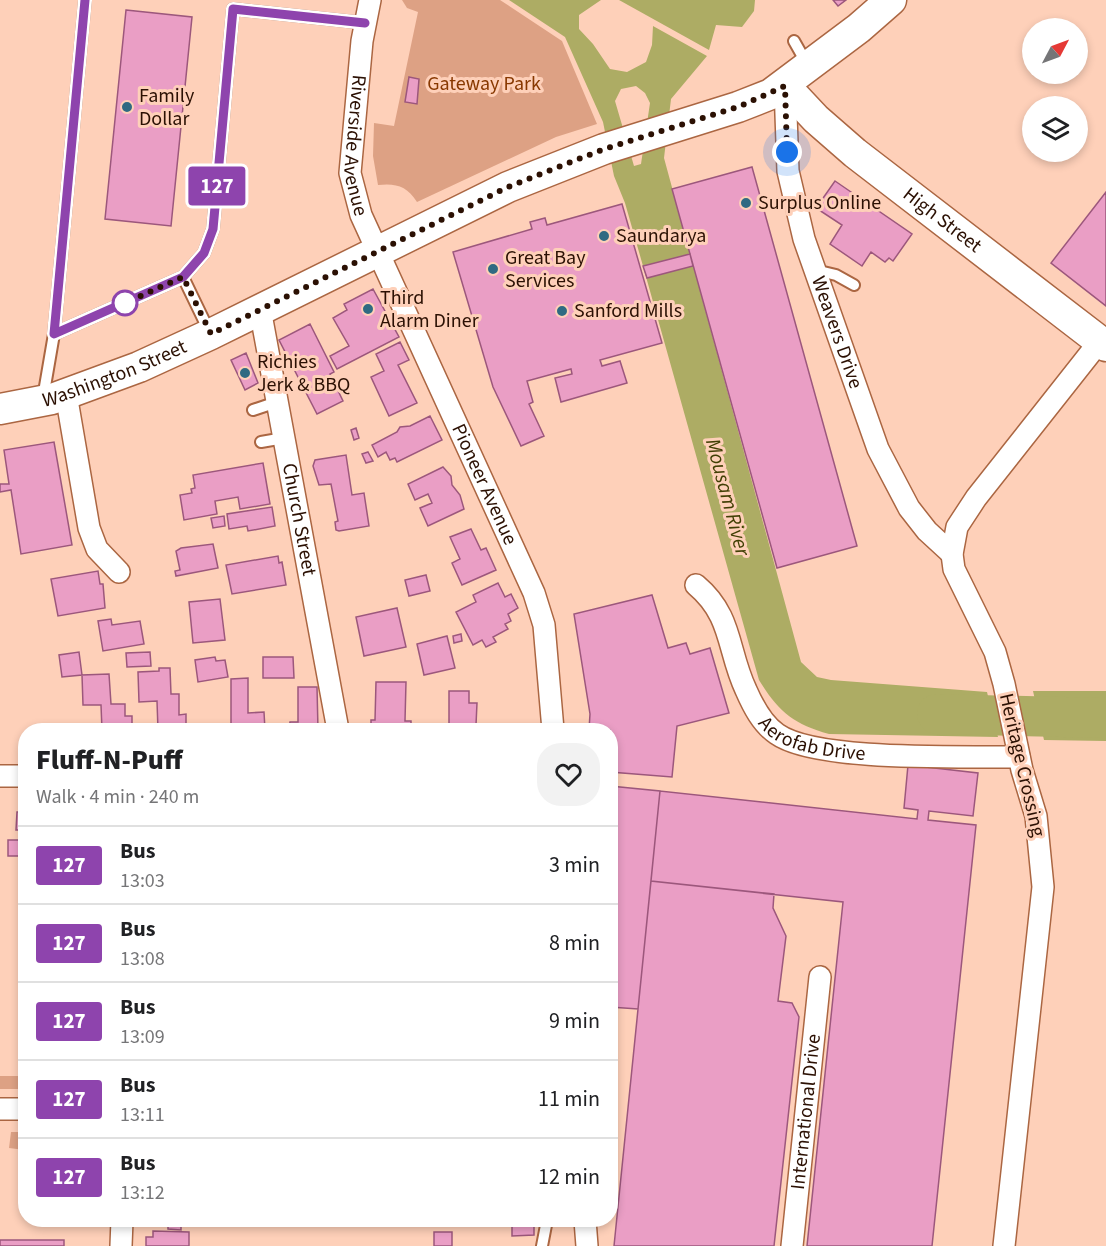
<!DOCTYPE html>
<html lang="en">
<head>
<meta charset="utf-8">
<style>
	:root { --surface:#fff; --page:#f2f2f2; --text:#202124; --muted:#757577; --line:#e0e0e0 }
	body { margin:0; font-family:"Source Sans 3",sans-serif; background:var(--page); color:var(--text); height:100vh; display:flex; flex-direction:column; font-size:22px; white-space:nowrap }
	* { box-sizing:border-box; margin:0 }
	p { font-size:20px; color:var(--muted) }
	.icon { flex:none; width:33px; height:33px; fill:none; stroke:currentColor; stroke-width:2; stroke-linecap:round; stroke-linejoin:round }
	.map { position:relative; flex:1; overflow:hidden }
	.sheet { position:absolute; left:18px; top:723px; width:600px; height:504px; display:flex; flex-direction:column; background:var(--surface); border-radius:24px; box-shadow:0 3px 9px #0003 }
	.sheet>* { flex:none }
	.badge { padding:0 12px; border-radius:4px; font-size:21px; line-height:39px }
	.needle { width:39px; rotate:49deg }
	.tools { position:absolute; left:1022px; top:18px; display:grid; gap:12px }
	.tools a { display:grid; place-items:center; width:66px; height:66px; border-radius:50%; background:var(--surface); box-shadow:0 3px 9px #0003; font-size:30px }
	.you { position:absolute; width:30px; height:30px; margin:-15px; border:4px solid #fff; border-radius:50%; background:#1a73e8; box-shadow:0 0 0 9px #1a73e833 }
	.map>.badge { position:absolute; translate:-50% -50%; box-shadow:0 0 0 3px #fff }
	.round { display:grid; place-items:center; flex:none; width:63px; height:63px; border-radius:24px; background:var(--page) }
	.summary { display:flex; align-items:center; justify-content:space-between; height:102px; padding:0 18px }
	h1 { font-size:28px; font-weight:800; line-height:45px }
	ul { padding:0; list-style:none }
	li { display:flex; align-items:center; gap:18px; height:78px; padding:0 18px; border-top:2px solid var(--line) }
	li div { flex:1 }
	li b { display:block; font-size:22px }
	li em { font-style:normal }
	li .badge { min-width:66px; font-weight:700; text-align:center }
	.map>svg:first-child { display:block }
</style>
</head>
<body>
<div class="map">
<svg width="1106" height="1246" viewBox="0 0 1106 1246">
	<rect width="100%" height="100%" fill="#fed0b9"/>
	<path fill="#dda184" d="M402,0h98l62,41 35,83 -41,13 -139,65c-10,-16 -21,-19 -39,-17l-5,-29 1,-33 20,3 24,-114 -11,-4z
		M0,1076h25v13h-25z
		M11,1132h14v18l-16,-2z"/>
	<path fill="#adac64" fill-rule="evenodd" d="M509,0h92l-22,15v14l14,15 17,25 17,3 19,-10 6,-17 1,-19 54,30 -36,43 -7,59 137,504 16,15 14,3 156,12 11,45 -169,-3c-36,-10 -51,-23 -70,-54l-116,-414 -18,-63 -11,-27 -11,-54 -38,-85zM636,86l9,7 5,10 -9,61 -7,2 -19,-65 6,-12z
		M619,0h136l-1,11 -12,16 -26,-2 -7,25z
		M1033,691h73v50l-62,-1z"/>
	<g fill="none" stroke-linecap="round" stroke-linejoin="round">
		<path stroke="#adac64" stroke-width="40" d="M937,714l169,4"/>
	</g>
	<path fill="#ea9ec5" stroke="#9c577c" stroke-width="1.5" d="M833,0h13l-8,6z
		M126,10l66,7 -21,209 -66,-7z
		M409,77l10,2 -2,25 -12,-2z
		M752,167l105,379 -80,22 -105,-379z
		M835,181l77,53 -19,27 -4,-3 -4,4 -14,-10 -9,14 -32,-22 12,-19 -26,-17z
		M1106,192v114l-55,-43z
		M622,204l40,139 -62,17 2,6 18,-5 7,22 -66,19 -6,-24 17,-4 -1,-5 -44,12 6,21 -4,2 15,32 -23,10 -28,-59 -40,-135 79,-23 -2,-7 15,-4 2,7z
		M690,254l3,12 -46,12 -4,-12z
		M373,289l26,48 -62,32 -7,-13 19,-10 -16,-28 14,-8 -3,-6z
		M310,324l24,48 -4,2 13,27 -26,13 -38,-74z
		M400,342l9,18 -11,5 19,38 -28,13 -18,-39 13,-6 -8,-17z
		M246,353l12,30 -13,7 -14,-30z
		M430,416l12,24 -45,22 -2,-4 -5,2 -4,-8 -8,5 -6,-12 25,-13 3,-5 10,-1z
		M356,428l3,10 -5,2 -3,-10z
		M54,442l18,103 -51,9 -10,-64 -11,2v-8h9l-5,-34z
		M368,452l5,9 -7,2 -4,-9z
		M346,455l6,40 12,-2 5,33 -30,5 -3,-1 -1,-8 3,-1 -7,-37 -12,1 -6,-19 2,-6z
		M263,463l7,41 -30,5 -2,-12 -23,4 2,13 -33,6 -4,-25 12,-2 -1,-4 4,-1 -2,-13z
		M443,467l8,9 1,9 8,10 4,14 -36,17 -8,-18 12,-5 -4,-9 -13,6 -7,-16z
		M272,507l3,19 -27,5 -1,-5 -18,3 -2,-15z
		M224,516l1,10 -12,2 -2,-10z
		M471,529l10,21 5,-2 10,22 -34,15 -10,-22 8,-4 -10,-22z
		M213,544l5,24 -42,8 -1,-5 5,-1 -4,-19 5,-3z
		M278,556l1,7 3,-1 4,23 -54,9 -6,-29z
		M98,571l2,13h3l2,24 -47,8 -7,-37z
		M426,575l4,16 -21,5 -4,-16z
		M498,583l7,14 6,-3 7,14 -10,6 3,7 -6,3 3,5 -15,8 3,5 -10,5 -4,-7 -9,5 -17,-33 20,-10 -3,-7z
		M652,595l16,53 18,-5 4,11 20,-6 19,65 -52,13 -5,51 -62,-5v-42h-21l1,-16 -16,-100z
		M220,599l5,41 -32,3 -4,-41z
		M397,608l9,39 -42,9 -8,-39z
		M111,619l1,6 28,-4 4,23 -41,7 -5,-30z
		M461,634l1,7 -8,2 -1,-7z
		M447,636l8,32 -31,7 -7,-31z
		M79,652l3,23 -20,2 -3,-22z
		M150,652l1,14 -24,1 -1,-14z
		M215,657l1,4 9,-1 3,17 -30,5 -3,-22z
		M263,657h30l1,21h-31z
		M159,668h11l1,26h8v21l7,-1v16h-28l-1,-29 -18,1 -1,-30 21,-1z
		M109,674l2,30h14v12h7v14h-30l-1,-25h-18l-1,-30z
		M248,678v35l16,-1 1,18h-34v-51z
		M376,682h30l-1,39h6v9h-40v-10h4z
		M298,687h19l1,43h-32l3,-1 1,-7h8z
		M449,691h20v12h8l-1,22h5v5h-25v-5l-7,-1z
		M908,765l70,8 -5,43 -44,-5 -1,9 48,5 -44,421h-125l36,-344 -192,-21 9,-90 257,28 1,-9 -14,-2z
		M610,786l50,5 -22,218 -28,-2z
		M17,812h9v44h-18v-16h13v-10h-5z
		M651,881l123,13 -1,14 13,28 -8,65 14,2 7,14 -25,229h-160z
		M168,1220h13v10l-13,-1z
		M512,1220h22v15l-22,1z
		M153,1231l36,1v14h-43v-9h7z
		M434,1232h18v14h-18z
		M0,1240h64v6h-64z"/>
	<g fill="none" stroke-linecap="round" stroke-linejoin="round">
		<defs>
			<path id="lane" d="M794,41l13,23
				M815,270l21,5 18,10
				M183,277l27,56
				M54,334l129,-57 21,-24 9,-24 20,-220 132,14
				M43,398l11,-64 31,-334
				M253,410l24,-8
				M261,442l23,-4
				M542,1246l5,-26"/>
			<g id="street">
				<path id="s1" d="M370,0l-8,41 -12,132 11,42 173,378 10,32 9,105"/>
				<path id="s2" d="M785,86l3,85 16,68 74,210 31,59 18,23 25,23"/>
				<path id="s3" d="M260,309l78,421"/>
				<path d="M66,394l23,134 8,21 22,23"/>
				<path id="s4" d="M696,585c37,31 31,65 50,105 7,16 16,34 31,44 39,28 189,22 242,23"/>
				<path d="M0,776h26"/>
				<path d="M0,1109h26"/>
				<path d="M585,1220l2,26"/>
				<path d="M121,1246l1,-26"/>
				<path id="s5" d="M792,1246l28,-269"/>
				<path d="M1004,1246l39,-359 -7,-71 -14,-46 -18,-86 -9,-32 -41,-83 -2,-15 5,-27 19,-29 124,-157"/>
			</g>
			<g id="secondary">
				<path id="s6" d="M785,86l31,33 39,34 251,193"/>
				<path id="s7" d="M0,409l52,-10 87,-32 72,-33 297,-147 96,-38 134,-42 33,-13 88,-66 32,-28"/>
			</g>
		</defs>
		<use href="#lane" stroke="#ab6642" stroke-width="14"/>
		<use href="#street" stroke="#ab6642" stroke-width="24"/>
		<use href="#secondary" stroke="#ab6642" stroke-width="33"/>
		<use href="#lane" stroke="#fff" stroke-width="10"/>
		<use href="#street" stroke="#fff" stroke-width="21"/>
		<use href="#secondary" stroke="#fff" stroke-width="30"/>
	</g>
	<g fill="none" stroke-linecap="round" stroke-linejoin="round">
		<defs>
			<path id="line" d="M85,0l-31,334 129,-57 21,-24 9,-24 20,-220 132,14"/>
		</defs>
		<use href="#line" stroke="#fff" stroke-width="14"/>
		<use href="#line" stroke="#8e44ad" stroke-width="9"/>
		<path stroke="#2b1003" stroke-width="6" stroke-dasharray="0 10.8" d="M125,303l-7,3 65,-29 28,57 297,-147 96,-38 134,-42 47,-21 2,66"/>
	</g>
	<g fill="#2f6a82" stroke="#fed0b9" stroke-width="2">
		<circle cx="127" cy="107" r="6"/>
		<circle cx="746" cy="203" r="6"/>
		<circle cx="604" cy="236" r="6"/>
		<circle cx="493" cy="269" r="6"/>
		<circle cx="368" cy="309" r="6"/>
		<circle cx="562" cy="311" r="6"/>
		<circle cx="245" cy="373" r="6"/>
	</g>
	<circle fill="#fff" stroke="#8e44ad" stroke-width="3" cx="125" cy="303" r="12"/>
	<g text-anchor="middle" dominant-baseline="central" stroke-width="6" stroke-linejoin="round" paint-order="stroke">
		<g font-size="20" fill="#883800" stroke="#fed0b9">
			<text x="484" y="84">Gateway Park</text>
		</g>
		<g font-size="20" fill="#2b1003" stroke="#fed0b9" text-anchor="start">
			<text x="139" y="96">Family<tspan x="139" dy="23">Dollar</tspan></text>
			<text x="758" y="203">Surplus Online</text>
			<text x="616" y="236">Saundarya</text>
			<text x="505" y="258">Great Bay<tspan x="505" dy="23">Services</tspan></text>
			<text x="380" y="298">Third<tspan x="380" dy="23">Alarm Diner</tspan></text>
			<text x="574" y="311">Sanford Mills</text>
			<text x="257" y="362">Richies<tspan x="257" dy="23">Jerk &amp; BBQ</tspan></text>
		</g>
		<g font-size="20" fill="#2b1003" stroke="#fed0b9">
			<text stroke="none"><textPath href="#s1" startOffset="147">Riverside Avenue</textPath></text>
			<text stroke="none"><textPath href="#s6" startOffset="207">High Street</textPath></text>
			<text stroke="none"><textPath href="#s2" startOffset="254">Weavers Drive</textPath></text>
			<text stroke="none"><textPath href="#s7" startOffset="120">Washington Street</textPath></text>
			<text stroke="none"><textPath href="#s1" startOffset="514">Pioneer Avenue</textPath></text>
			<text stroke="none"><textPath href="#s3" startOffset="214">Church Street</textPath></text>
			<text stroke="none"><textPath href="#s4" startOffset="208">Aerofab Drive</textPath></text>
			<text transform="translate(1022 765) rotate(77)">Heritage Crossing</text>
			<text stroke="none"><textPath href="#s5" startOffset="135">International Drive</textPath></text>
		</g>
		<g font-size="21" font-style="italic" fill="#413f04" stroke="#fed0b9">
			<text transform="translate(728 497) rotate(75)">Mousam River</text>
		</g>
	</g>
</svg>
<div class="tools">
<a><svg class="needle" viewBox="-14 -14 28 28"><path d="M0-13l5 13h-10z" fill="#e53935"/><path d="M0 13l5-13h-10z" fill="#757577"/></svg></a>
<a><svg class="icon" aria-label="layers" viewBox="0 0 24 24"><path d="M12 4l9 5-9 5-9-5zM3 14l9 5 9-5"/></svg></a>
</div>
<div class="you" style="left:787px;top:152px"></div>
<b class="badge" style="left:217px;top:186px;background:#8e44ad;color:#fff">127</b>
<section class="sheet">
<div class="summary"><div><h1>Fluff-N-Puff</h1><p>Walk · 4 min · 240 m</p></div><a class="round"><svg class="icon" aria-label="heart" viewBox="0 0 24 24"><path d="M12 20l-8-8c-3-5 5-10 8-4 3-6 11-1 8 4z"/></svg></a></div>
<ul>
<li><span class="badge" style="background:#8e44ad;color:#fff">127</span><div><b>Bus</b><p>13:03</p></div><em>3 min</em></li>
<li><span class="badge" style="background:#8e44ad;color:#fff">127</span><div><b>Bus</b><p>13:08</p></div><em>8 min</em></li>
<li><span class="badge" style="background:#8e44ad;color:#fff">127</span><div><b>Bus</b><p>13:09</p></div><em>9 min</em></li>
<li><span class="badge" style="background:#8e44ad;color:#fff">127</span><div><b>Bus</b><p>13:11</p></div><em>11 min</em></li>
<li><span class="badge" style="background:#8e44ad;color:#fff">127</span><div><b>Bus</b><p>13:12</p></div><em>12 min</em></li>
</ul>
</section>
</div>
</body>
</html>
